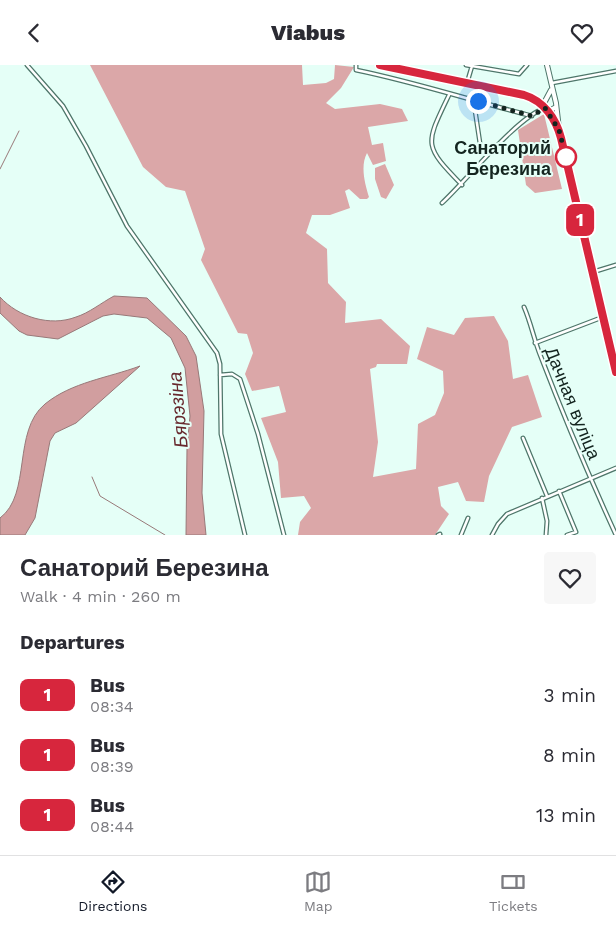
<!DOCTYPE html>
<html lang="en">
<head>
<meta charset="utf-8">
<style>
	:root { --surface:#fff; --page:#f7f7f7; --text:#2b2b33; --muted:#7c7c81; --line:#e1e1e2; --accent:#111827 }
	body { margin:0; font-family:"Work Sans",sans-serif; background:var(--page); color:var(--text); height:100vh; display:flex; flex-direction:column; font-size:19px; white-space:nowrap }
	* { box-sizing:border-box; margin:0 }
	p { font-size:16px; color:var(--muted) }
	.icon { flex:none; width:28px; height:28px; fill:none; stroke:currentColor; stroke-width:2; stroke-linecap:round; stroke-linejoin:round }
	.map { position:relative; height:470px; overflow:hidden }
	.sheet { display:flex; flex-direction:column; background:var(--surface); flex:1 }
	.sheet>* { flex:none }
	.badge { padding:0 10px; border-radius:8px; font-size:18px; line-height:32px }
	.you { position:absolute; width:25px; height:25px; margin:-12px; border:4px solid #fff; border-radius:50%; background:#1a73e8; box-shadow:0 0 0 8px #1a73e833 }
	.map>.badge { position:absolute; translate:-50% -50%; box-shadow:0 0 0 2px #fff }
	h2 { padding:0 20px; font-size:19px; line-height:45px }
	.round { display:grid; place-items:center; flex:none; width:52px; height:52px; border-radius:5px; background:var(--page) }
	.overview { display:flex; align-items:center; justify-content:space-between; height:85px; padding:0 20px }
	h1 { font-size:24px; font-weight:800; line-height:38px }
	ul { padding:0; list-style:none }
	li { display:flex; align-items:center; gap:15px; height:60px; padding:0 20px }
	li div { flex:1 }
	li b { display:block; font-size:19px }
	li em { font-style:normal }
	li .badge { min-width:55px; font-weight:700; text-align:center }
	header { display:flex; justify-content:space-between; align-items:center; height:65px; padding:0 20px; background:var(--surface); font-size:22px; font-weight:800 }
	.menu { display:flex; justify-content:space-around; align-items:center; height:70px; border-top:1px solid var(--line); background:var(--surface); font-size:14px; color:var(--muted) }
	.menu a { display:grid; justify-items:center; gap:2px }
	.menu .selected { color:var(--accent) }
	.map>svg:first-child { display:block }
</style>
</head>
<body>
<header><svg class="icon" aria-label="back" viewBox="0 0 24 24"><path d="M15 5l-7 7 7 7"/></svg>Viabus<svg class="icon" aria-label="heart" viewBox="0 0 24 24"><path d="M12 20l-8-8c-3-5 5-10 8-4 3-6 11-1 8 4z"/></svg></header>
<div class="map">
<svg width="616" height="470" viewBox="0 0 616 470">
	<rect width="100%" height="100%" fill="#e5fff7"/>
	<path fill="#dba7a8" d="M90,0h212l1,20 23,-2 8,-4 1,-14 19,2 -13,21 -15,15 9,6 45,-5 22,5 6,12 -40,6 4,18 11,-2 3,18 -13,4 -6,-12c-7,13 -2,31 2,44l-2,2h-7l-11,-10 -4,2 5,17 -20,7h-18l-6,18 21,16 1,34 18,19 -1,21 36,-4 29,27 -3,18h-30l-1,3 -6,2 8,73 -5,35 43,-8 2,-45 17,-9 9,-22 -1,-22 -26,-12 10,-32 27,8 11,-17 29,-2 14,25 5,38 15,-4 14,42 -30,10 -23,49 -5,26 -18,-1 -8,-19 -20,5 3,19 8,8 -14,21h-137l2,-13 11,-14 -7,-12 -23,2 -3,-36 -17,-44 25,-6 -7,-26 -27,5 -7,-17 8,-21 -6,-19 -9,-1 -37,-73 4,-11 -20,-58 -19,-4 -23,-20z
		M544,49l18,75 -27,4 -9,-8 -8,-55z
		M385,99l9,21 -8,14 -5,-2 -6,-18v-11z"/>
	<path fill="#d19e9f" stroke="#987979" d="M114,231l33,2 39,38 10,20 8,55 -2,82 4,42h-20l1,-87 3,-32 -5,-48 -14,-30 -24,-20 -33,-4 -11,2 -45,23 -31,-4 -8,-4 -19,-18v-16c18,20 50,30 76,20 13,-4 25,-14 38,-21z
		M140,301l-64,57 -21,10 -5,8 -15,77 -10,17h-25v-17c32,-24 12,-87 45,-114 27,-22 63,-26 95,-38z"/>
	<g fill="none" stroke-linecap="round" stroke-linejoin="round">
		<path stroke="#987979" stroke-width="1" d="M0,104l19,-38
			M92,412l8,19 65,39"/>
		<defs>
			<path id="minor" d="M27,0l36,41 23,40 41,80 90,127 3,11 1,70 24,101
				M356,0v5c59,12 117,31 176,46
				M466,0l53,9 8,-9
				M467,18l5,-17
				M552,18l64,-12
				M449,30c-24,50 -26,50 13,90
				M478,36l-3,9 6,40 8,4
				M442,138c24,-22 75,-86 103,-95
				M593,207l23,-7
				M524,242c7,16 10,33 17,50 23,60 48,119 75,178
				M535,278l68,-26
				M220,310l12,-1 8,5 18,55 26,101
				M523,373l24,58
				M559,426l17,41 -9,3
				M542,433l5,23 -1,14
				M438,470l2,-1
				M461,470l7,-17
				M492,470l6,-11 9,-10 109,-46"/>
			<path id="secondary" d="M547,0l9,38 3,26
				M551,25l-8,15 6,6 7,-4"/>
			<path id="primary" d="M380,0l144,30c20,6 32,24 37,43l55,234"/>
		</defs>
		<use href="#minor" stroke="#4e766a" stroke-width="5"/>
		<use href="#secondary" stroke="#4e766a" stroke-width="6"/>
		<use href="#primary" stroke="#4e766a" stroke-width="6"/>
		<use href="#minor" stroke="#fff" stroke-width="2.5"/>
		<use href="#secondary" stroke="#fff" stroke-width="4"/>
		<use href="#primary" stroke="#fff" stroke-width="4"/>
	</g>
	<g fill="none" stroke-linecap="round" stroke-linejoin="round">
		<defs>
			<path id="line" d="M380,0l144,30c20,6 32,24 37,43l55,234"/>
		</defs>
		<use href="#line" stroke="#fff" stroke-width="11"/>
		<use href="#line" stroke="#d7263d" stroke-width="8"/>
		<path stroke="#13241f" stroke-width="5" stroke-dasharray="0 9" d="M478,36l54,15 13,-8 14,22 7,27"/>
	</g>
	<circle fill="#fff" stroke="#d7263d" stroke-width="2.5" cx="566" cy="92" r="10"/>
	<g text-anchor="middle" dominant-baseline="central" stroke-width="4" stroke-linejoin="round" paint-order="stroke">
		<g font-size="18" font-weight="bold" fill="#13241f" stroke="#e5fff7" text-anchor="end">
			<text x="551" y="82">Санаторий<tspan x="551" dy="21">Березина</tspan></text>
		</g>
		<g font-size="18" fill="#13241f" stroke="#e5fff7">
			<text transform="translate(573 338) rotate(68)">Дачная вуліца</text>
		</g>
		<g font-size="19" font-style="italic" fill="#67282d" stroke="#e5fff7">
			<text transform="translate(178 345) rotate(-95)">Бярэзіна</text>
		</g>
	</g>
</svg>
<div class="you" style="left:478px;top:36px"></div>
<b class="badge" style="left:580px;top:155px;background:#d7263d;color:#fff">1</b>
</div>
<section class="sheet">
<div class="overview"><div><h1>Санаторий Березина</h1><p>Walk · 4 min · 260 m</p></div><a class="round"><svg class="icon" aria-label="heart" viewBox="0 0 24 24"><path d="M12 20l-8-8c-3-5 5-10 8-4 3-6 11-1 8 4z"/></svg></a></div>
<h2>Departures</h2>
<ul>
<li><span class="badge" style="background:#d7263d;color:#fff">1</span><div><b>Bus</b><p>08:34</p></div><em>3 min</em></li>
<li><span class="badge" style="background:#d7263d;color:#fff">1</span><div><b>Bus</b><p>08:39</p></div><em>8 min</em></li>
<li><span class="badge" style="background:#d7263d;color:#fff">1</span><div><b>Bus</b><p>08:44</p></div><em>13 min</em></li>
</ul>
</section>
<nav class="menu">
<a class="selected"><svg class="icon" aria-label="directions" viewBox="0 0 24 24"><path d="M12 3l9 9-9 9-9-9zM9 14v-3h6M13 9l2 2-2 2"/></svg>Directions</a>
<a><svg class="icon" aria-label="map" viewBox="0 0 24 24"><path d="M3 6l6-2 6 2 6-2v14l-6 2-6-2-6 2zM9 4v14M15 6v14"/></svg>Map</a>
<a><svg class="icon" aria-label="tickets" viewBox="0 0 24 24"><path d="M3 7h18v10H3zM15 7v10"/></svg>Tickets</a>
</nav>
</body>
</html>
